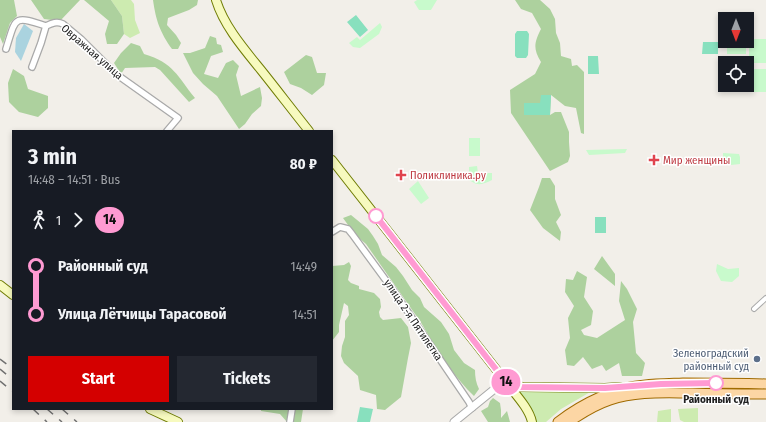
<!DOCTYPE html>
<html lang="en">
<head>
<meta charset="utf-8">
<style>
	:root { --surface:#171b24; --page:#242831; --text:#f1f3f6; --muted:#9ea1a6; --accent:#d40000 }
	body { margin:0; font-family:"Fira Sans Condensed",sans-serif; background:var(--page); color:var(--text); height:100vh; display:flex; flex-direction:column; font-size:15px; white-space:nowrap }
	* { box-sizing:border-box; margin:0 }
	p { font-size:13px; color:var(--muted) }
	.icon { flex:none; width:22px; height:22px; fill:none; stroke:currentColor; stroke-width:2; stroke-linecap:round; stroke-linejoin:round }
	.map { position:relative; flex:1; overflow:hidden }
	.drawer { position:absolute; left:12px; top:130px; width:321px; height:280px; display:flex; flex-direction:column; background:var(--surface); border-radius:0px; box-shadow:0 2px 6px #0003 }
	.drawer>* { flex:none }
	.badge { padding:0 8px; border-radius:13px; font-size:14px; line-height:26px }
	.needle { width:26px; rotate:180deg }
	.tools { position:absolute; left:718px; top:12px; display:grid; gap:8px }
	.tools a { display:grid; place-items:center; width:36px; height:36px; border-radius:0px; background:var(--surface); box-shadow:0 2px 6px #0003; font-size:20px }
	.map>.badge { position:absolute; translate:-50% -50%; box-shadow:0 0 0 2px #fff }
	.legs { display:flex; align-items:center; gap:6px; height:44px; padding:0 16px; font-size:13px }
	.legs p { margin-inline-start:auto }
	.overview { display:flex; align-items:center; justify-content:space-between; height:68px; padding:0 16px }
	h1 { font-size:22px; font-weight:700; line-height:30px }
	.action { display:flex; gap:8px; margin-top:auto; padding:8px 16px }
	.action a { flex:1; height:46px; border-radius:0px; background:var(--accent); color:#fff; font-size:16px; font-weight:700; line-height:46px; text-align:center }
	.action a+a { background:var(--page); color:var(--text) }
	ul { padding:0 16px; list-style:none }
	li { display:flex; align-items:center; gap:14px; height:48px; font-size:15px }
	li i { display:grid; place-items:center; width:6px; height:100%; margin:0 5px; background:currentColor }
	li i::after { content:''; width:10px; height:10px; margin:-5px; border:3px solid; border-radius:50%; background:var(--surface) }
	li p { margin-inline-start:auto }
	li:first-child i { background:linear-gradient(#0000 50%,currentColor 0) }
	li:last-child i { background:linear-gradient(currentColor 50%,#0000 0) }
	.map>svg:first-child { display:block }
</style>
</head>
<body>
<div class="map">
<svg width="766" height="422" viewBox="0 0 766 422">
	<rect width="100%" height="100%" fill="#f2efe9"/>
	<path fill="#cdebb0" d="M111,0h20l3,4 1,16 5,13 -10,5 -6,-4 -2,-18z
		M521,391h71l-31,18 -15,13h-11l-2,-10 -14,-19z
		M698,408v14h-14l-4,-2 -2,-11z
		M671,409v13h-14l1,-11z"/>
	<path fill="#add19e" d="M0,0h14l3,16 -7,7 -7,21 -3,-7z
		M31,0h49l-20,21 -16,-2z
		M84,0h27l11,16 2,18 -7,10h-10l-2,-10 4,-13z
		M153,0h45l-1,5 -8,5 -21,8 -1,7 9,10 5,8 -3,6h-6c-12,-17 -16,-28 -19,-49z
		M515,0h25l10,9 5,10 1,14 4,10 1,13 10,3 1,7 5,-1 7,7v62l-3,-1 -5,-25 -11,-2 -14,-11 -1,20 5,-3h6l8,20v10l1,14 -2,6 -18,9 -39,-58 -1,-23 25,-16 6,-12c-8,-13 -7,-19 0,-33l-9,-16 -11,-4z
		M210,36l6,2 1,6 4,1 2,7 -12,4 -7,18 14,4 8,-15 7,-3 6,6 -3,9 5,21 19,-9 2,11 -1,8 -9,8 -7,10 -6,5 -22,-33 -14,-12 -10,-11 -10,-20h7l15,-5z
		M131,43l9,3 4,8c30,9 33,22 51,44l-6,4 -29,-32 -5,-3 -30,1 -4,6 -7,-11 7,-10z
		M306,55l6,2 5,16h9l-2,12 -12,10 -11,-7 -11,-4 -6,-12z
		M13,69l11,7 4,13 20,7v12l-10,9 -19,-5 -10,-10 -1,-19z
		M542,178h8l5,8v13l6,16 -5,7 5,10 -1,9 -17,-13 -13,-18 9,-23z
		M351,215l17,14 5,7 5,8 4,11 14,12 7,9 9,14 8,8 4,9 17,15 8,12 5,16 10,13 11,7c0,7 1,13 4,19l-5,7c-18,-17 -31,-38 -44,-58 -5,-8 -9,-17 -15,-24l-49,-70c-9,-7 -16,-16 -23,-26z
		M602,256l13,18v12l-21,-17z
		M349,262l2,4 -3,14 3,3 8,3v3l15,4 6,6 1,8 -2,5 1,5 3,3 18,-2 7,9 3,16 -3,15 -7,39 -16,13 -8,-1 -1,-14 -16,-5 -2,-14 -14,-13 -3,-7 1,-10 3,-9v-16l4,-6 -1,-9 -4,-3 -5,22v7l-7,9v-75l12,-1z
		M577,271l10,6 -3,20 9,14 -2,14 -10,5 3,5 13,3 28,-18 -6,-19 2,-20 6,8 10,20 -4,13 3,31 9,10 -3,13h-20l-3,-13 -13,8 -4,-6 -10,4 -9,-12 -9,9 -7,-1 -2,-15 5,-12 -2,-20 6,-12 -9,-14 1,-13 7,1z
		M493,398l7,5 1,7v8l6,-7 3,11h-22l-7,-11 7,-4 2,-6z
		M261,409h42l-2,13h-14l-7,-8 -19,-3z"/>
	<path fill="#c8facc" d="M417,0h20l-6,10h-12l-5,-8z
		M380,23l2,4 -3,7 -19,14 -7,-1 -4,-4 8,-6 3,3z
		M749,39h17v24h-17z
		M727,41h19v13h-19z
		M750,69h16v23h-16z
		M469,138h11v18h-11z
		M627,149l-2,4 -36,2 -3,-5z
		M723,153l16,1 1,3v7l-9,1 -4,-6h-4z
		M477,166l1,7h14v7c-10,5 -14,6 -23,0v-13z
		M418,181l11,17 -8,6 -12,-15z
		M717,264l11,5 11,-1v8l-7,6 -11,-1 -5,-10z"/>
	<path fill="#88e0be" d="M356,15l12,15 -8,7 -13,-15z
		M517,31h10l2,3 -1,21 -2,3h-9l-2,-2v-22z
		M703,42h15v12h-16z
		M588,56h10l1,18h-11z
		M541,95h10l-1,20h-26v-12h16z
		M595,217h11v16h-11z
		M360,407l13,2 -3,13h-13z"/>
	<path fill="#aad3df" d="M24,24l9,7 -12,30 -6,-9 1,-14z"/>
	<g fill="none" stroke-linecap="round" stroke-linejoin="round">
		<defs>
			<path id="pedestrian" d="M754,309l12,-11"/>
			<path id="minor" d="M6,49c10,-32 7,-34 40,-23
				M32,67l9,-24 5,-17c6,-3 11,-5 17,-2l18,15 35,35 62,44 -11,13
				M332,232l8,-5 8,2 4,5 41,56 76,112 3,6
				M290,422l2,-13"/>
			<path id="tertiary" d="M454,422l43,-35 9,-5"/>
			<path id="secondary" d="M216,0c8,26 28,49 45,70 16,20 32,41 48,61
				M332,160l174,222c9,12 23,26 26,40
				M0,285l13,10
				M507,383l7,3 9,1 82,1 15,-1
				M150,409l28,13"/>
			<path id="primary" d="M558,422c14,-11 28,-19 44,-26 4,-2 8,-4 11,-5 23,-7 47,-7 70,-8 28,0 55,0 83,1
				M569,422c13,-9 26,-17 41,-22 26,-9 55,-7 82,-7 25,1 49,1 74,1"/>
		</defs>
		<use href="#pedestrian" stroke="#a9a9a9" stroke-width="6"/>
		<use href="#minor" stroke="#a9a9a9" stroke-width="8"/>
		<use href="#tertiary" stroke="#a9a9a9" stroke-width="9"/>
		<use href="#secondary" stroke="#707d05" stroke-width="10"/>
		<use href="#primary" stroke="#a06b00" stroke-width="11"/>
		<use href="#pedestrian" stroke="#fff" stroke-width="4"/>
		<use href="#minor" stroke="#fff" stroke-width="5.5"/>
		<use href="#tertiary" stroke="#fff" stroke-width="7"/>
		<use href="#secondary" stroke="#f7fabf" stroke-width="8"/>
		<use href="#primary" stroke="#fcd6a4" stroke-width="9"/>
		<path stroke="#707070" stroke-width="1.5" stroke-dasharray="8 8" stroke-linecap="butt" d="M0,359l13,10
			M0,369l13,11
			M0,381l13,11
			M33,409l14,13
			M47,409l15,13
			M62,409l15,13"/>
	</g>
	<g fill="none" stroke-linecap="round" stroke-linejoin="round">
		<defs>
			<path id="line-1" d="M376,216l130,166 4,3 8,2 87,1 56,-4 55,-1"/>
		</defs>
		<use href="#line-1" stroke="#fff" stroke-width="9"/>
		<use href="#line-1" stroke="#ff9ad2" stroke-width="6"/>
	</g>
	<g fill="#e0444e" stroke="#fff" stroke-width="1.5">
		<path d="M652 154h4v4h4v4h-4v4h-4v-4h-4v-4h4z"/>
		<path d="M399 169h4v4h4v4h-4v4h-4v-4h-4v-4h4z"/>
	</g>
	<g fill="#fff" stroke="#ff9ad2" stroke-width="2">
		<circle cx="376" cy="216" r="7"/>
		<circle cx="716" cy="383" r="7"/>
	</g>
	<circle fill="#5c6f8a" stroke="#fff" stroke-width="1.5" cx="757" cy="359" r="4"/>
	<g text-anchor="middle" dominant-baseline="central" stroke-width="3" stroke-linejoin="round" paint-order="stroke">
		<g font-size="11" fill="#222" stroke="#fff">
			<text transform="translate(92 52) rotate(41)">Овражная улица</text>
			<text transform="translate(413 320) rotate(56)">улица 2-я Пятилетка</text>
		</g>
		<g font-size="11" fill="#be3a42" stroke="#fff" text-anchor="start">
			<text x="663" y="160">Мир женщины</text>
			<text x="410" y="175">Поликлиника.ру</text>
		</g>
		<g font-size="11" fill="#4e5e75" stroke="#fff" text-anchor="end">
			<text x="749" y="353">Зеленоградский<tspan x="749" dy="13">районный суд</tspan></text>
		</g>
		<g font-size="11" font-weight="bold" fill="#222" stroke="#fff">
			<text x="716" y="399">Районный суд</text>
		</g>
	</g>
</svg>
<div class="tools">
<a><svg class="needle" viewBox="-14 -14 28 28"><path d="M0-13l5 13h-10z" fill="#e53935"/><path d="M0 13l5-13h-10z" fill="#9ea1a6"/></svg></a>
<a><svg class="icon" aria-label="locate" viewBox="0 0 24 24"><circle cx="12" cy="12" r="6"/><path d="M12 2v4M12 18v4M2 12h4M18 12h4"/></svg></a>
</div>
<b class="badge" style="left:506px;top:382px;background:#ff9ad2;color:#111">14</b>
<section class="drawer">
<div class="overview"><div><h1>3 min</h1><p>14:48 – 14:51 · Bus</p></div><b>80 ₽</b></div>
<div class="legs"><svg class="icon" aria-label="walk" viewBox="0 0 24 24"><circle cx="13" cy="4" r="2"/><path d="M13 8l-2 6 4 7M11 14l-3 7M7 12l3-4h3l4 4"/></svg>1<svg class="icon" aria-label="forward" viewBox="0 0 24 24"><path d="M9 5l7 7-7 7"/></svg><b class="badge" style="background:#ff9ad2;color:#111">14</b></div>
<ul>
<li><i style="color:#ff9ad2"></i><b>Районный суд</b><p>14:49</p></li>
<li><i style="color:#ff9ad2"></i><b>Улица Лётчицы Тарасовой</b><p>14:51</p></li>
</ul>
<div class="action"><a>Start</a><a>Tickets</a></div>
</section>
</div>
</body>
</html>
